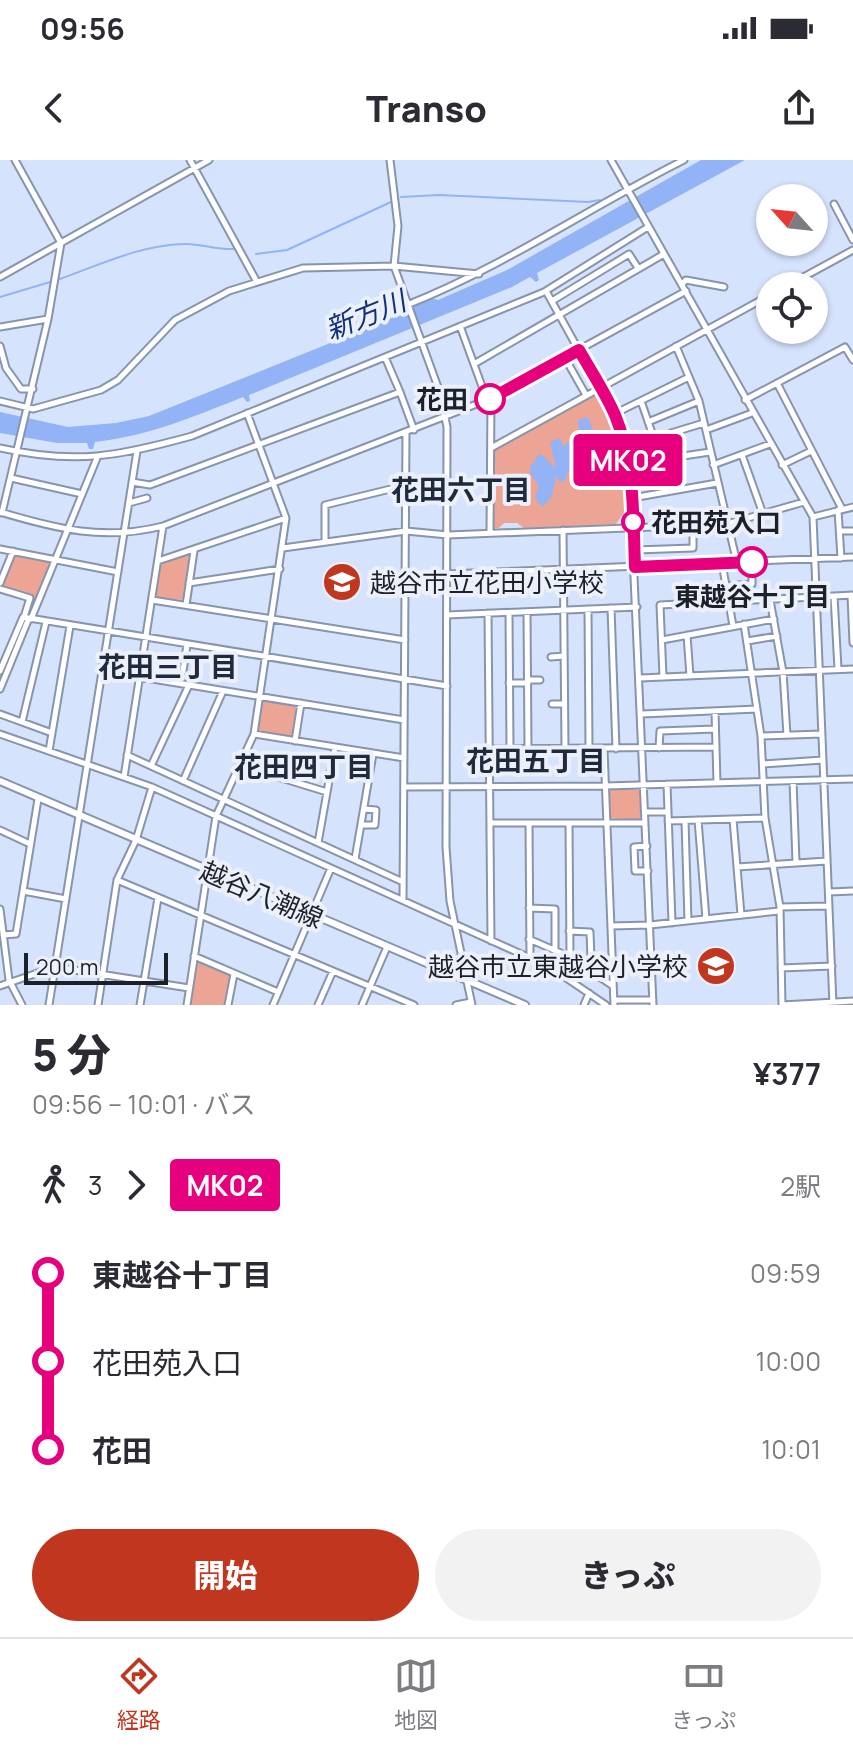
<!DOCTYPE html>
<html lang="ja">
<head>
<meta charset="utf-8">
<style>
	:root { --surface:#fff; --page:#f2f2f3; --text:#2b2b33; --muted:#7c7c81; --line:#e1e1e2; --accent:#c1361f }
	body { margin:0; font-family:Manrope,"Noto Sans JP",sans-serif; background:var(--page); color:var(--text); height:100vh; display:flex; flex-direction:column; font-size:30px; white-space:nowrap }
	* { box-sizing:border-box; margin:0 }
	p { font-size:26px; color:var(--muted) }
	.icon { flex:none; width:44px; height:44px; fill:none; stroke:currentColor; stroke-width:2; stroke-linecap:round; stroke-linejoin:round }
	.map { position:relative; height:845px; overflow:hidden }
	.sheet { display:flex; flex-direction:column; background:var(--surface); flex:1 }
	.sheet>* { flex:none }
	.badge { padding:0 16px; border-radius:6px; font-size:28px; line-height:52px }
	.needle { width:52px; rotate:297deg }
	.controls { position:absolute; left:756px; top:24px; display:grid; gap:16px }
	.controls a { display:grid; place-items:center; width:72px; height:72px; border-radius:50%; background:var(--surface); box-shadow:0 2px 6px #0004; font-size:40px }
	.scale { position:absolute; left:24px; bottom:20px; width:144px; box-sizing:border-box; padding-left:8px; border:4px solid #1c202a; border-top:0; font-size:22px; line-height:28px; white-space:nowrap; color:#1c202a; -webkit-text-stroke:6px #ebf0fa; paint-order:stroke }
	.map>.badge { position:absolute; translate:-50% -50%; box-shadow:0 0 0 4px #fff }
	.legs { display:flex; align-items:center; gap:12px; height:88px; padding:0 32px; font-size:26px }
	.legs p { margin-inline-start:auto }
	.head { display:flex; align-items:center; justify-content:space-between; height:136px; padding:0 32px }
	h1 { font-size:44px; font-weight:800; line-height:60px }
	.primary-button { display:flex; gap:16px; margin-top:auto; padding:16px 32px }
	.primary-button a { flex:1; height:92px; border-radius:48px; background:var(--accent); color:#fff; font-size:32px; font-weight:800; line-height:92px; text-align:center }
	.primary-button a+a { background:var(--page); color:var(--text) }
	ul { padding:0 32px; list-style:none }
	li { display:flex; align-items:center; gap:28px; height:88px; font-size:30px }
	li i { display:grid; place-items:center; width:12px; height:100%; margin:0 10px; background:currentColor }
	li i::after { content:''; width:20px; height:20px; margin:-10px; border:6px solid; border-radius:50%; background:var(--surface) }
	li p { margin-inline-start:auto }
	li:first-child i { background:linear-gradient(#0000 50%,currentColor 0) }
	li:last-child i { background:linear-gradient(currentColor 50%,#0000 0) }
	.status { display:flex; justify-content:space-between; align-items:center; height:56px; padding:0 40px; background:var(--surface); direction:ltr }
	.status svg { height:22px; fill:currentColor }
	header { display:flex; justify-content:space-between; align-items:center; height:104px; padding:0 32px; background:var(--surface); font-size:36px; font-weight:800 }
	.tabs { display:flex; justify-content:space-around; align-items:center; height:112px; border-top:2px solid var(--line); background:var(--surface); font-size:22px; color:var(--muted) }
	.tabs a { display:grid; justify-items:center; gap:4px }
	.tabs .on { color:var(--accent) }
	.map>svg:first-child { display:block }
</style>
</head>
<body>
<div class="status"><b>09:56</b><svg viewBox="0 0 49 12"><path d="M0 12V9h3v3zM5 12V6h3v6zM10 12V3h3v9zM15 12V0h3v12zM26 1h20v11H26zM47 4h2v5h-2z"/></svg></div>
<header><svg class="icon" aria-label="back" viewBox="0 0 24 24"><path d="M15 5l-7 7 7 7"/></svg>Transo<svg class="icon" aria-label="share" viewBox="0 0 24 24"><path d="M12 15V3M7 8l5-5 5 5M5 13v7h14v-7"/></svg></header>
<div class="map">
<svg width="853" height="845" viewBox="0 0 853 845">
	<rect width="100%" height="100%" fill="#d6e3fd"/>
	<path fill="#eca495" d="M594,235l6,2 17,39 8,32 2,40 -11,16 -92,4 -7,-5h-13l-5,5h-5l-1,-79z
		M13,391l42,9 -17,42 -38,-13z
		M189,394l-5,46 -26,-2 -2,-3 4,-30z
		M263,539l33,6 -3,31 -35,-3z
		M610,628l31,2 -1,30 -31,-2z
		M194,798l39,17 -6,30h-39z"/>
	<path fill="#92b3f6" d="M701,0h44l-208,113 2,7 -3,2 -6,-5 -18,10 -263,108 1,6 -3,1 -4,-5c-53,21 -91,38 -148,45l-2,7h-4l-2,-6h-30l-57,-10v-21l68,15 48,-4 33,-7 221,-89v-5l5,4 57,-28 6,2 69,-30z
		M586,257l3,2 4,12 -7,12 6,15v15l-22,-4 -6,12 -4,1 -4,-5 -4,19 -9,11 -8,-9 4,-12 -9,-13 1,-9 3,-1 3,-7 4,-2 15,14 -6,-26 10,-4 3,8 7,-5h7l3,-4 -2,-16z"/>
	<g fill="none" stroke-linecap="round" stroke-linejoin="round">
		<path stroke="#92b3f6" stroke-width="2" d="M401,37l38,-2 149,7 12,-2
			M256,94l31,-4 104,-48
			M60,119c39,-14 81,-34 123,-35 17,-1 33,6 51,5
			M0,137l50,-15"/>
		<defs>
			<path id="minor" d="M190,0l67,122
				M390,0l8,66 -4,40 45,124 8,37 -1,420 4,54 22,104
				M611,0l202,357 20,488
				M834,44l19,36
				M0,117l209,-117
				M682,124l4,-4 38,7
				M787,126l66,-36
				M546,131l68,123 15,50 24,541
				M552,141l77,-47 9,14
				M407,145c98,-39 183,-98 277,-145
				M460,166l27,74
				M0,167l48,-8
				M0,186l6,22 15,21h12
				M676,186l23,55 38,162
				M385,197l15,35
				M565,198l21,37
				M474,204l190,-110
				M777,223l65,126
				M745,240l100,-53 8,13
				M0,241l33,8 68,-19 17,-10 57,-60 54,-29 74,-23 91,-2 85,8
				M641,241l20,58
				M614,254l75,-37
				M648,262l51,-21
				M706,270l46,-17
				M0,288c76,17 119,8 192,-12l352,-144 104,-65
				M491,288l279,-153
				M742,295l21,59
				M680,296l-9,-23 33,-10
				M629,304l81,-12
				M713,305l57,-21
				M782,305l29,-14
				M11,318l71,16
				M132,322l18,3 250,-93 14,38
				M632,338l85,-15
				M129,343l18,-5
				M838,350l3,48
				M0,352c57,17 104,29 163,14l324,-126 199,-109
				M2,353l46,-194 13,-76 -46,-83
				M813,357l40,-10
				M563,370l2,219
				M840,371h13
				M490,373l1,-135
				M325,382v-37l82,-20
				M283,388l123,-17 42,4 279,-11 77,-22
				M0,389l118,23
				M635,390l58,-2v-23
				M158,401l128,-43
				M722,403l11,63
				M448,414l405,-17
				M0,423l13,-32
				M189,423l91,-14
				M726,426l26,-2v-22
				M0,429l30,9 -6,19
				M834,436l4,73
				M851,436l2,47
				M152,440l253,40
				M770,440l13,72 4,63
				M186,445l8,-54
				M611,448l5,141
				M588,449l1,140
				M527,452l1,137
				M488,453l3,328
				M509,453l1,136
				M447,455l190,-8
				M31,459l66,-161
				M744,464l17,112 4,82 15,89 2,98
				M687,475l3,41
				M662,480l112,-21
				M747,481l30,-5
				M551,497l13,-1
				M0,511l23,-54 424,69
				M183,511l4,-26
				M140,517l264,43
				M663,517l-3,-72 193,-10
				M640,518l213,-9
				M528,520h12
				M509,523h19
				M0,529l29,-71
				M552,544h12
				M715,551l2,72
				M0,554l52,19
				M642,554l115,-5
				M22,562l24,-100
				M0,574l152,53 378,171 26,13 50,34
				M254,574l150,24
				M761,576l61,-2
				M295,581l6,-38
				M659,588l1,-17 55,-2
				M490,589l225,-2
				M604,589l10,256
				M49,591l21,-125
				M127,595l276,127
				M763,604l60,-4
				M239,605l88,27
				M151,606l38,-81
				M124,617l39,-251
				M183,621l40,-90
				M793,621l3,81
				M667,624l5,139
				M404,627l201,-1 248,-7
				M645,652h23
				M733,659l8,96
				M698,660l8,99
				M668,661l97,-3
				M685,661l3,100
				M490,663h155
				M529,663l1,135
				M569,663l1,134
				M361,665h14l1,-15 -12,-1
				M0,670l30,14
				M318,683l17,-96
				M647,686l-13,1 1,24h13
				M355,699l18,-105
				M737,707l90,-6
				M117,720l297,125
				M23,731l43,8
				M829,732l24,-1
				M403,740l3,-467
				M780,747l49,-1
				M529,748l26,1v41
				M0,749l9,71 13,25
				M611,766l39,-1 129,-14
				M569,771l21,1 1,27 -7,8
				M3,775l13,-1 22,-135
				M529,779l41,18 43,29
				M194,796l84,36
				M781,808l51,-2
				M0,826l55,-19 134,21
				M614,840h39
				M49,845l88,-554
				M98,845l19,-125 19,-40 16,-53
				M140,845l18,-107
				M187,845l29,-189 38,-82 32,-216 -39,-105
				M228,845l6,-31
				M273,845l58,-137
				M318,845l15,-34
				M362,845l25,-58
				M456,845l15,-3
				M584,845l5,-12
				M782,845l71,-4"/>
			<path id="major" d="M0,621l525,224"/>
		</defs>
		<use href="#minor" stroke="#8894ac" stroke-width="9"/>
		<use href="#major" stroke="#8894ac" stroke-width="10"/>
		<use href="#minor" stroke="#fff" stroke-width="5"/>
		<use href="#major" stroke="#fff" stroke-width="6"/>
	</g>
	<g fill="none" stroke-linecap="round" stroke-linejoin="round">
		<defs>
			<path id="line-1" d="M490,239l89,-49c12,21 26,42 36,65 20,48 18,101 20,152l117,-5"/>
		</defs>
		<use href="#line-1" stroke="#fff" stroke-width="18"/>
		<use href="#line-1" stroke="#e6007e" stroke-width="12"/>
	</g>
	<defs>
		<symbol id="school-disc" viewBox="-11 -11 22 22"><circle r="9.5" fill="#c1361f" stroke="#ebf0fa"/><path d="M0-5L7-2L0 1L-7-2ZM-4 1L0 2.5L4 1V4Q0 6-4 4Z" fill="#fff"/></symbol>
	</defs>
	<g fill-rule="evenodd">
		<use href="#school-disc" x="320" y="400" width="44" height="44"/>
		<use href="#school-disc" x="694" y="784" width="44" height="44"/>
	</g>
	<g fill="#fff" stroke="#e6007e" stroke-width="4">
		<circle cx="490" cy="239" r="14"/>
		<circle cx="633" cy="362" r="10"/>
		<circle cx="752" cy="402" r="14"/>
	</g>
	<g text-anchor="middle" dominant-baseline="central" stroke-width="8" stroke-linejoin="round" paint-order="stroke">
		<g font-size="26" font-weight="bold" fill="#1c202a" stroke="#ebf0fa" text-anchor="end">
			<text x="468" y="239">花田</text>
			<text x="651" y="362" text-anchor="start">花田苑入口</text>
			<text x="752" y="436" text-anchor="middle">東越谷十丁目</text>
		</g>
		<g font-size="26" fill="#1c202a" stroke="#ebf0fa" text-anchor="start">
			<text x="370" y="422">越谷市立花田小学校</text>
			<text x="688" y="806" text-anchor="end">越谷市立東越谷小学校</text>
		</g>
		<g font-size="26" fill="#1c202a" stroke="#ebf0fa">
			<text transform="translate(262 734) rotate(23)">越谷八潮線</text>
		</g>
		<g font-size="28" font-style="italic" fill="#112f7b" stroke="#ebf0fa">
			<text transform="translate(365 154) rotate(-22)">新方川</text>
		</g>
		<g font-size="28" font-weight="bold" fill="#212a3d" stroke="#ebf0fa">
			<text x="461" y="329">花田六丁目</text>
			<text x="168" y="506">花田三丁目</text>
			<text x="536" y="600">花田五丁目</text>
			<text x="304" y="606">花田四丁目</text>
		</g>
	</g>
</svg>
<div class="controls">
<a><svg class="needle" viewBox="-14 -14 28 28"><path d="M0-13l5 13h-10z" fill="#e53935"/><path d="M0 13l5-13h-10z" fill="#7c7c81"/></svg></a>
<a><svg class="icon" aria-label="locate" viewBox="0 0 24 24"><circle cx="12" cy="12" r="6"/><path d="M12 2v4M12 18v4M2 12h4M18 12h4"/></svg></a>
</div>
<div class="scale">200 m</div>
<b class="badge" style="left:628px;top:300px;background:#e6007e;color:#fff">MK02</b>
</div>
<section class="sheet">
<div class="head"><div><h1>5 分</h1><p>09:56 – 10:01 · バス</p></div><b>¥377</b></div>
<div class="legs"><svg class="icon" aria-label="walk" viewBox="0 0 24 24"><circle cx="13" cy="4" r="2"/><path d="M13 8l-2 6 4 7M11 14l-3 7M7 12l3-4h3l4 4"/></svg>3<svg class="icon" aria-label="forward" viewBox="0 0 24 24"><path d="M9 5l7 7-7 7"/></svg><b class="badge" style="background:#e6007e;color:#fff">MK02</b><p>2駅</p></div>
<ul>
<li><i style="color:#e6007e"></i><b>東越谷十丁目</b><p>09:59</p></li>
<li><i style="color:#e6007e"></i><span>花田苑入口</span><p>10:00</p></li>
<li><i style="color:#e6007e"></i><b>花田</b><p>10:01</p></li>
</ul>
<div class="primary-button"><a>開始</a><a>きっぷ</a></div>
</section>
<nav class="tabs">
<a class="on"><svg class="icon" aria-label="directions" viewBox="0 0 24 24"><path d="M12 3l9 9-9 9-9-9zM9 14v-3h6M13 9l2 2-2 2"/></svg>経路</a>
<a><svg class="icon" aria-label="map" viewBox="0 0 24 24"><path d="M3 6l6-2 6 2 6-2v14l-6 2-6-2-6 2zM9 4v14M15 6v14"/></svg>地図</a>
<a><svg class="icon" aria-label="tickets" viewBox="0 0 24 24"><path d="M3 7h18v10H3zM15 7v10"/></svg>きっぷ</a>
</nav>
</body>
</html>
